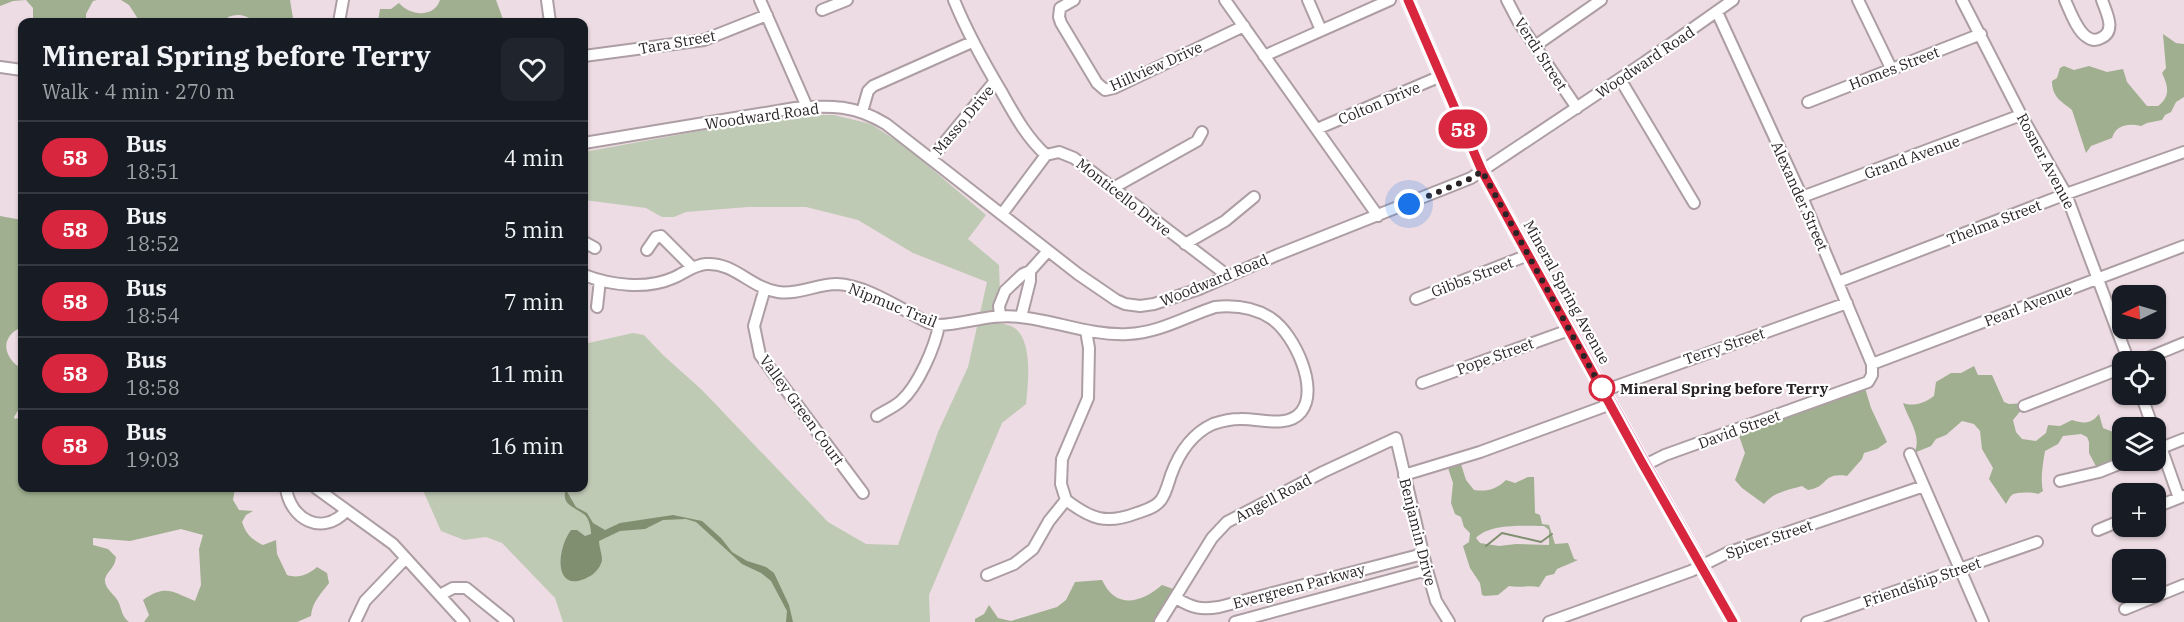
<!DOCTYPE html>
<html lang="en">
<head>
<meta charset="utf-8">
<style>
	:root { --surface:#171b24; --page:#20242c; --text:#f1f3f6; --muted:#9ea1a6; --line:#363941 }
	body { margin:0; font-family:"IBM Plex Serif",serif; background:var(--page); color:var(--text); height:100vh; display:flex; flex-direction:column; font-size:22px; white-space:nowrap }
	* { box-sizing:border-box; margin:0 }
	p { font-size:20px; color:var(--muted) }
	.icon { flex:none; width:33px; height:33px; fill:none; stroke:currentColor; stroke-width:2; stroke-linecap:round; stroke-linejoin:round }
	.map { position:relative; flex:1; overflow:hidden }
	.details { position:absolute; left:18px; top:18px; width:570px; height:474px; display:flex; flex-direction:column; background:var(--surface); border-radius:12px; box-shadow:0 2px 4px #0004 }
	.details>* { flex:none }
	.badge { padding:0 12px; border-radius:20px; font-size:21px; line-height:39px }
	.needle { width:39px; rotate:265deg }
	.tools { position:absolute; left:2112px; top:285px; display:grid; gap:12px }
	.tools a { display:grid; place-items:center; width:54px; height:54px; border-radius:12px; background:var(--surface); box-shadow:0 2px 4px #0004; font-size:30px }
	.you { position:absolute; width:30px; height:30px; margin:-15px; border:4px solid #fff; border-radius:50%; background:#1a73e8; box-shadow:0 0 0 9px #1a73e833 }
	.map>.badge { position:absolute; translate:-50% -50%; box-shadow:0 0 0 3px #fff }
	.round { display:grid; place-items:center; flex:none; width:63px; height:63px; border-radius:12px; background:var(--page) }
	.head { display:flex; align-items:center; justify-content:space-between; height:102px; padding:0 24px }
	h1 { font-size:28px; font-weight:700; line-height:45px }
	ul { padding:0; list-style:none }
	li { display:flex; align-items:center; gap:18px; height:72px; padding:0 24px; border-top:2px solid var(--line) }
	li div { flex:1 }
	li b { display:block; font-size:22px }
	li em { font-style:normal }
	li .badge { min-width:66px; font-weight:700; text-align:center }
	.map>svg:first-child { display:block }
</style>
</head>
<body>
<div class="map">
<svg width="2184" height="622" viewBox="0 0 2184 622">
	<rect width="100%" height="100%" fill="#eddce3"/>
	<path fill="#bfcab5" d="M794,115h40l37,9 35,23 80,68 -18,24 31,26 1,30 -2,28c6,1 13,2 18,6 17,15 12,55 10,75l-24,19 -73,172 1,27h-367l-8,-24 -53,-55 -16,-6 -22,3 -23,-9 -19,-43h162v-144l49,-11 11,2 19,20 39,35 126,132 38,22 32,1 40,-113 30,-65 19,-85 -74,-29 -55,-33 -52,-13h-58l-62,5 -12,5h-12l-16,-9 -62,-8v-48l142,-26z"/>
	<path fill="#9faf8f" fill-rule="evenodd" d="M0,0h97l-4,1 -7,13v8h-49l-4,-1v-13l-7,-8 -13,1 -13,5z
		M121,0h169l3,18 -3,4h-36c-7,-7 -16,-9 -26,-5l-2,5h-86l-11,-17z
		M440,0h56l8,22h-126l2,-13h11l8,-6c11,13 35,15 41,-3z
		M2163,34l13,9 8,1v53l-8,5 -5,10 -6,3 -3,5 -15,3 -6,3c-13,-3 -25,-1 -29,12l-21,8 -5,7 -14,-43c-11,-9 -20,-13 -20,-29l5,-3 3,-10 4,-2 10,4 15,-4 18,6 16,-3 4,13 20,24h11c13,-10 10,-20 4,-33l4,-5z
		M0,216l22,4v107c-22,9 -20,30 0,42v35l-8,13 1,2 7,-2v71h213l-2,12 6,10 14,1 -7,4 -4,7c4,12 9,17 21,23l13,-5 1,14 10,21c12,4 22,-1 30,-8l10,6 2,10c-8,11 -17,19 -18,33l-14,6h-153l5,-7 -6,-15c23,-16 29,-8 52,1l6,-16 -2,-36 4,-14 -22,-6 -51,12 -37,-3v7l15,4 8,8c-1,11 -9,14 -11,22 -1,9 9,15 13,22 4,8 3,15 11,21h-129z
		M1974,366l4,9h14l12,27 5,2 18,-1 -14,17 3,12 6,7 14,2 10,-8 2,-8 12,1 12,-6c12,4 19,4 27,-6l4,14 10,4 3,4 -1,10 6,15 -22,11 -10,-19v-11l-2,-5 -6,-3 -18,2 -5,8 -13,7c-2,12 -5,28 -2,40l-5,3c-5,-2 -22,-2 -26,1 -3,2 -4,6 -6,9l-17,-25 4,-11 -11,-19 -2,-18 -6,-7 -12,-3 -16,14 -10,4 -5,7 -17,7c9,-16 -6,-34 -11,-50 10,4 22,0 31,-7l2,-14 15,-9h10z
		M1865,388l6,20 16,34 -10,7 -13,4 -2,6 -15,17c-26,-4 -17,11 -39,14l-6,-4c-14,4 -28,6 -38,18l-22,-16 -7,-8 10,-27 -7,-20z
		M1460,461l6,19 8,10c13,2 23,-1 32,-10l9,3 13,-6h6l1,36 5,2 2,9 7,1 6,19 13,-1 6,16 4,1 -21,9 -3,5 -8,2 -7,11c-11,-2 -19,1 -30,-1l-11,9 -13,1 -3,-1 -2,-12 -10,-15 -7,-22 6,-4 1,-9 -6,-6 -3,-10 -6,-3 -4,-11 2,-20 -6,-18zM1544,526l5,4v15l-33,-1 -17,2 -19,-3 -4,-5c14,-15 49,-12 68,-12z
		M1102,580c14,30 39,23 60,5l20,7 -20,30h-187v-3l9,-5 5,-9 9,13 13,3 46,-14 9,-7 9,-18z"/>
	<path fill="#7f8f6f" d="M566,490l10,17 11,6 6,10 12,7 15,-7 53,-8 29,6 19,17 11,14 15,9 19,6 8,6 15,32 4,17h-7l1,-11 -16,-30 -10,-8 -19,-9 -46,-42 -10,-3 -23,1 -18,9 -25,2 -21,10c0,6 3,12 3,19 -1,6 -5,11 -10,15 -38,23 -37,-23 -21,-45h6l8,6 6,-2c0,-6 -2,-15 -6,-19 -8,-7 -25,-10 -19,-25z"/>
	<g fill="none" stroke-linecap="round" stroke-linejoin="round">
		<path stroke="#7f8f6f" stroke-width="2" d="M1486,546l16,-13 39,9 11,-8"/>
		<defs>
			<path id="minor" d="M547,0l3,22
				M760,0l47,107
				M954,0c13,32 29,61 47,91 13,23 25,46 45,64
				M1074,0l-14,8 -1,9 2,6 36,60 8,7 9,-2 130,-62
				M1225,0l153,216
				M1308,0l13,30
				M1507,0l11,21 59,87
				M1858,0l33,68
				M1962,0l59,115 45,79 63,168
				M2065,0c5,11 12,31 22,37 4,3 9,4 14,1 16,-7 5,-26 1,-38
				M822,10l25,-10
				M339,22l4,-22
				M1535,46l66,-46
				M584,56l120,-16 63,-25
				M1264,56l126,-56
				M0,67l22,3
				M1620,79l74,124
				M1808,102l173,-68
				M862,112l6,-21 5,-5 99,-44
				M1317,129l124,-53
				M584,143l211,-35c36,-3 60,-3 91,16l192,150 38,26 9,4 15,2 14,-2 45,-15 78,-34 194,-77 174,-116 88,-62
				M1046,155l13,-3 15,6 154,118
				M931,159l64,-78
				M1113,188l84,-47 5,-9
				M1802,197l219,-82
				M1002,214l44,-59
				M584,242l11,6
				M1185,244l40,-23 29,-24
				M647,250l9,-13 5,-1 31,31
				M584,275c26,10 62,15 89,3 12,-5 20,-13 33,-14 28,-2 45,24 72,28 20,3 39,-8 59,-8 30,1 65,26 92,39l10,2c27,-1 53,-12 81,-8 37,4 71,19 108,17 31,-1 59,-18 87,-27 20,-2 41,1 57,12 22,15 48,70 29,93 -14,17 -42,6 -61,7 -9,0 -18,2 -27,5 -22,10 -34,29 -42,51 -3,9 -5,18 -10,25 -6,8 -16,10 -24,13 -31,12 -46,6 -71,-13l-5,-16 1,-25 26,-61 1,-50 -3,-17
				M1838,282l228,-88 118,-42
				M765,288l-11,38 6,29 103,138
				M1416,299l112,-44
				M597,307l3,-27
				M1000,316l-1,-10 6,-15 18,-17 7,-3 18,-20
				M1021,317l9,-36v-10
				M2138,362l46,-19
				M1872,364l312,-118
				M1422,383l147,-53
				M1603,391l244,-88
				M2141,394l12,34
				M2024,406l98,-38
				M877,416c8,-5 17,-9 24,-15 17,-15 34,-54 38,-76
				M2156,433l23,65
				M2156,450l28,-11
				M1910,454l73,168
				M1645,465l20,-10 203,-73 4,-7v-11l-70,-167 -85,-185
				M1404,475l76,-23 131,-48
				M2060,481l39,-9 30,-12
				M286,488c4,31 36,49 60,23
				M316,488l77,56 71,78
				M2156,507l28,-11
				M2098,530l24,-10
				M987,575l27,-11 19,-15 16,-28 17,-21
				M440,595l13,-7h13l42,34
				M1176,598c16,10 25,12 43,9l204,-53
				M2125,609l59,-24
				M355,622l10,-21 41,-43
				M1160,622l52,-84 15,-16 96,-50 73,-34 31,132 9,31 13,21
				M1235,622l192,-52
				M1549,622l142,-51 36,-18 197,-67
				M1807,622l230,-80"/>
			<path id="major" d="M1408,0l74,171 160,290 91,161"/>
		</defs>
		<use href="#minor" stroke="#ad9ea4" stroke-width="14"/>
		<use href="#major" stroke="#fff" stroke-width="16"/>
		<use href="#minor" stroke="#fff" stroke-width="10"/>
		<use href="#major" stroke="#ecaccc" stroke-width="14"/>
	</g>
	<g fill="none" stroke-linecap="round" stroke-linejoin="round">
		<defs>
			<path id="line" d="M1408,0l74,171 159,290 92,161"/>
		</defs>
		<use href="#line" stroke="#fff" stroke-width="14"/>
		<use href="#line" stroke="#d7263d" stroke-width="9"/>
		<path stroke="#2a2427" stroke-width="6" stroke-dasharray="0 10.8" d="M1409,204l63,-26 10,-7 121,220 -1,-3"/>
	</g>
	<circle fill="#fff" stroke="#d7263d" stroke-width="3" cx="1602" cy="388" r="12"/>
	<g text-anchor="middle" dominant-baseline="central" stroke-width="4.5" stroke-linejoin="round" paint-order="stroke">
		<g font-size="15" fill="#2a2427" stroke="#fff">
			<text transform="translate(677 42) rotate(-10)">Tara Street</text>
			<text transform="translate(1541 54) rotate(57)">Verdi Street</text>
			<text transform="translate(1645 62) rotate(-34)">Woodward Road</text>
			<text transform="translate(1156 66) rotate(-24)">Hillview Drive</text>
			<text transform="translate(1894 68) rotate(-21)">Homes Street</text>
			<text transform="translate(1379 103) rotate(-23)">Colton Drive</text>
			<text transform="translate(762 116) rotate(-8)">Woodward Road</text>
			<text transform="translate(963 120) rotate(-50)">Masso Drive</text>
			<text transform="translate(1912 157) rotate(-20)">Grand Avenue</text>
			<text transform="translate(2046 161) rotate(62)">Rosner Avenue</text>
			<text transform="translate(1800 196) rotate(66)">Alexander Street</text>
			<text transform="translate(1124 197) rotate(38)">Monticello Drive</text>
			<text transform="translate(1994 222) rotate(-21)">Thelma Street</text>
			<text transform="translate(1472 277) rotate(-21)">Gibbs Street</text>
			<text transform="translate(1214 280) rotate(-22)">Woodward Road</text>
			<text transform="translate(1567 292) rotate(61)">Mineral Spring Avenue</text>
			<text transform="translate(893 305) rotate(22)">Nipmuc Trail</text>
			<text transform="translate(2028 305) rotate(-21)">Pearl Avenue</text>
			<text transform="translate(1724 346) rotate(-19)">Terry Street</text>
			<text transform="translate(1495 356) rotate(-20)">Pope Street</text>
			<text transform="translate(802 410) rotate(54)">Valley Green Court</text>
			<text transform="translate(1739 429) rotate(-20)">David Street</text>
			<text transform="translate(1273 498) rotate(-28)">Angell Road</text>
			<text transform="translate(1418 532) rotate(76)">Benjamin Drive</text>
			<text transform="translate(1769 539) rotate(-19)">Spicer Street</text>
			<text transform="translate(1922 582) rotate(-19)">Friendship Street</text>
			<text transform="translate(1299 586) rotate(-15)">Evergreen Parkway</text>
		</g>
		<g font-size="15" font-weight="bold" fill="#2a2427" stroke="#fff" text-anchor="start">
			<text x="1620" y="388">Mineral Spring before Terry</text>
		</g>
	</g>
</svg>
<div class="tools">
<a><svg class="needle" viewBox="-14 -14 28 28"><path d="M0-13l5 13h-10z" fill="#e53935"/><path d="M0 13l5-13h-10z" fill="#9ea1a6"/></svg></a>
<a><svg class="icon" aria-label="locate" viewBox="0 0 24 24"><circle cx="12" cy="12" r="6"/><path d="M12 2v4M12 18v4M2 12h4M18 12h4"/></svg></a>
<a><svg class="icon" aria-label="layers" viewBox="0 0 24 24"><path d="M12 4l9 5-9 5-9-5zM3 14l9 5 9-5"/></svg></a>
<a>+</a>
<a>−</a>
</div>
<div class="you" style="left:1409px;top:204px"></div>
<b class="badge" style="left:1463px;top:129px;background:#d7263d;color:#fff">58</b>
<section class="details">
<div class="head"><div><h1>Mineral Spring before Terry</h1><p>Walk · 4 min · 270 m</p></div><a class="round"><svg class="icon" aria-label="heart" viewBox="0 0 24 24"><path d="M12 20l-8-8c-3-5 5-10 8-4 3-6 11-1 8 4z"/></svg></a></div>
<ul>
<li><span class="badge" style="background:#d7263d;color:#fff">58</span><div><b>Bus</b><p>18:51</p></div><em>4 min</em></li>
<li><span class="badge" style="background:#d7263d;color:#fff">58</span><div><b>Bus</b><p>18:52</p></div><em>5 min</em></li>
<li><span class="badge" style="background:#d7263d;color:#fff">58</span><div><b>Bus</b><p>18:54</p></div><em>7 min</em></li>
<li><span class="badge" style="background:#d7263d;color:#fff">58</span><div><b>Bus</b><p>18:58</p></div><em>11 min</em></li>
<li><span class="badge" style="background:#d7263d;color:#fff">58</span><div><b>Bus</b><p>19:03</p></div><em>16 min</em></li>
</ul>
</section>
</div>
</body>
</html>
